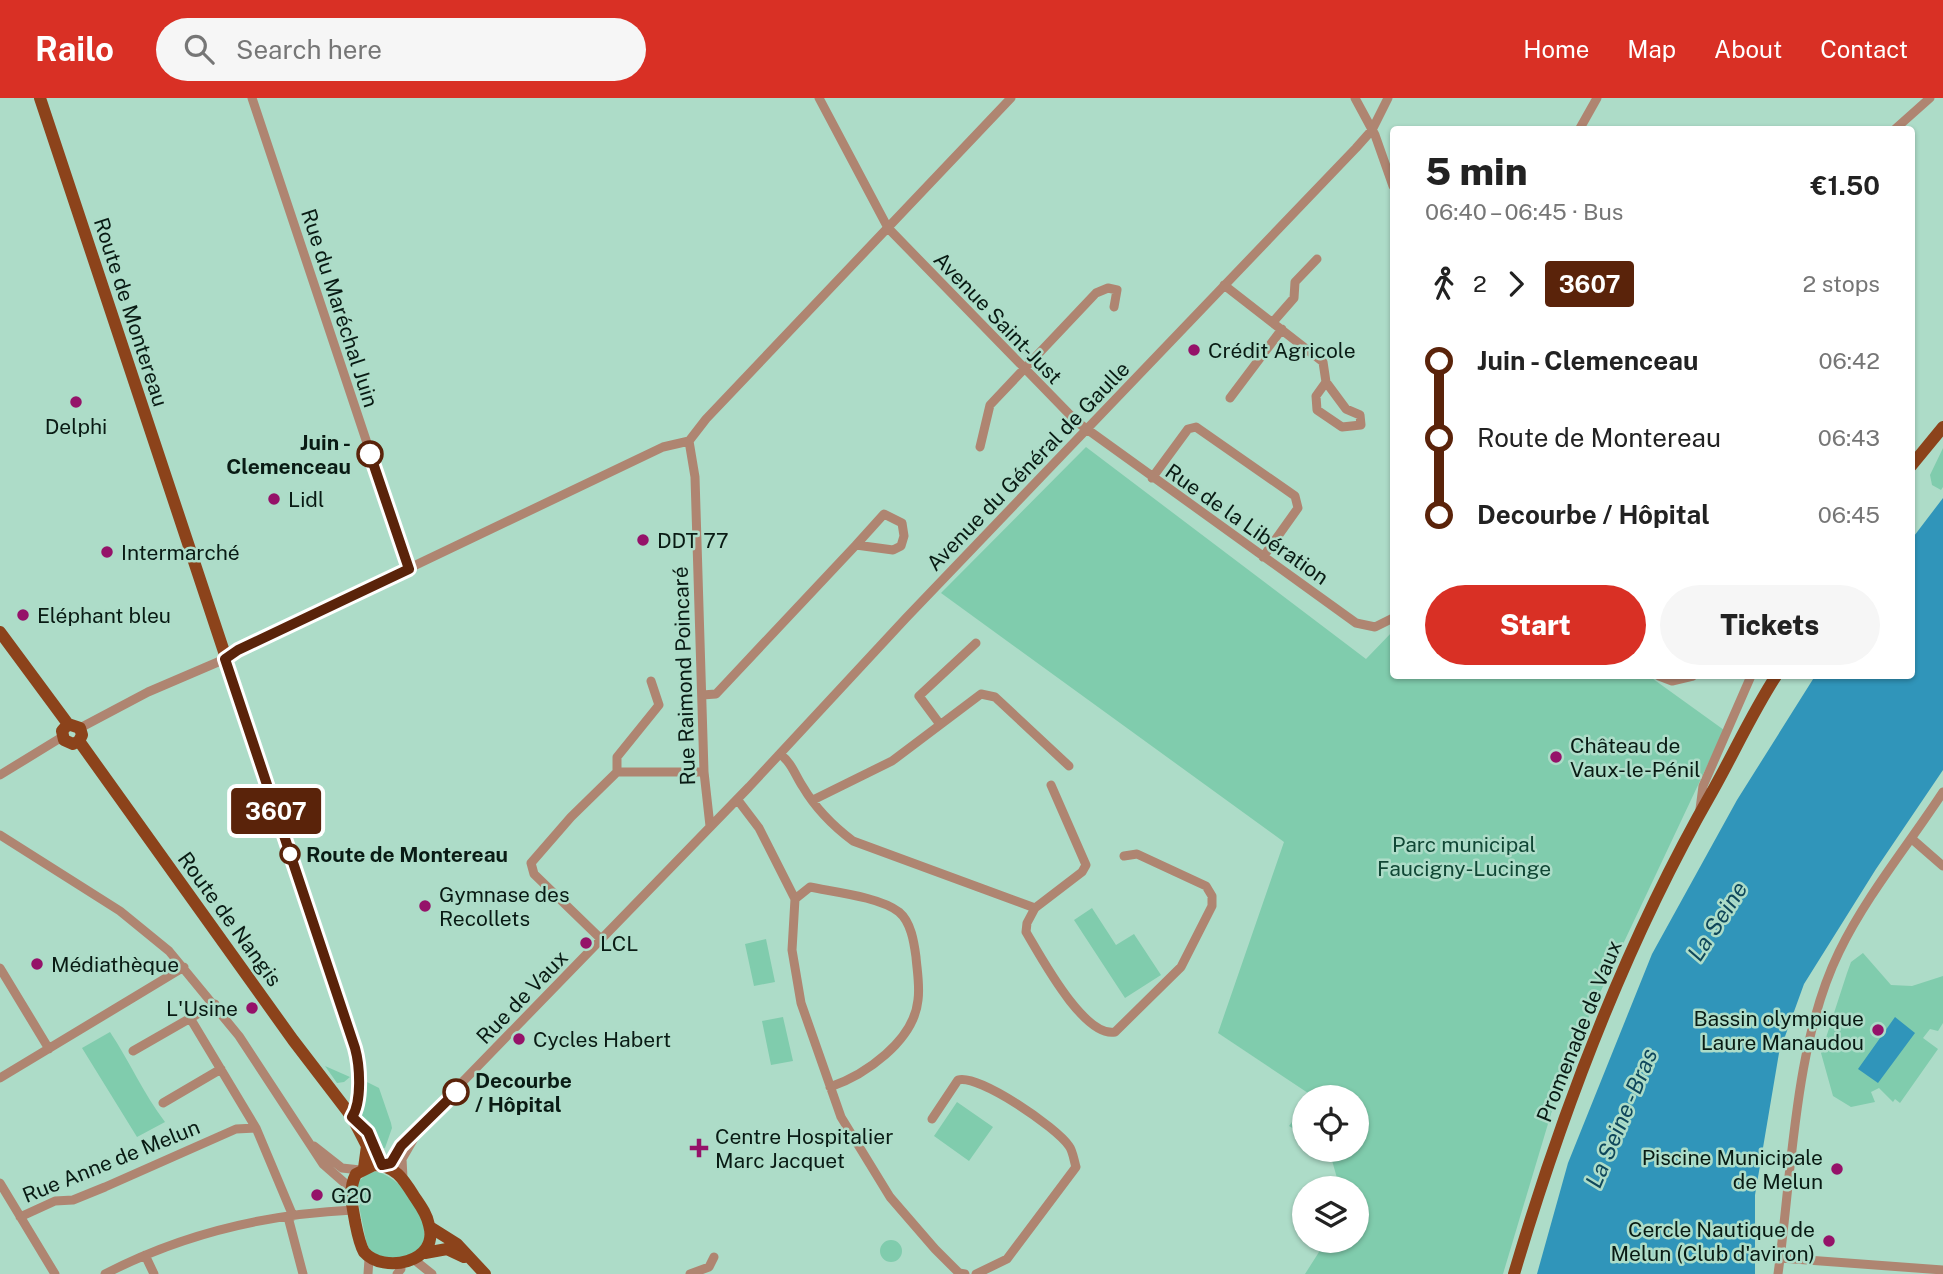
<!DOCTYPE html>
<html lang="en">
<head>
<meta charset="utf-8">
<style>
	:root { --surface:#fff; --page:#f6f6f6; --text:#222; --muted:#767676; --accent:#d93025 }
	body { margin:0; font-family:"Public Sans",sans-serif; background:var(--page); color:var(--text); height:100vh; display:flex; flex-direction:column; font-size:26px; white-space:nowrap }
	* { box-sizing:border-box; margin:0 }
	p { font-size:23px; color:var(--muted) }
	.icon { flex:none; width:38px; height:38px; fill:none; stroke:currentColor; stroke-width:2; stroke-linecap:round; stroke-linejoin:round }
	.map { position:relative; flex:1; overflow:hidden }
	.sheet { position:absolute; left:1390px; top:28px; width:525px; height:553px; display:flex; flex-direction:column; background:var(--surface); border-radius:7px; box-shadow:0 2px 5px #0004 }
	.sheet>* { flex:none }
	.badge { padding:0 14px; border-radius:5px; font-size:24px; line-height:46px }
	.buttons { position:absolute; left:1292px; top:987px; display:grid; gap:14px }
	.buttons a { display:grid; place-items:center; width:77px; height:77px; border-radius:50%; background:var(--surface); box-shadow:0 2px 5px #0004; font-size:35px }
	.map>.badge { position:absolute; translate:-50% -50%; box-shadow:0 0 0 4px #fff }
	.legs { display:flex; align-items:center; gap:10px; height:77px; padding:0 35px; font-size:23px }
	.legs p { margin-inline-start:auto }
	.overview { display:flex; align-items:center; justify-content:space-between; height:119px; padding:0 35px }
	h1 { font-size:38px; font-weight:800; line-height:52px }
	.primary-button { display:flex; gap:14px; margin-top:auto; padding:14px 35px }
	.primary-button a { flex:1; height:80px; border-radius:42px; background:var(--accent); color:#fff; font-size:28px; font-weight:800; line-height:80px; text-align:center }
	.primary-button a+a { background:var(--page); color:var(--text) }
	ul { padding:0 35px; list-style:none }
	li { display:flex; align-items:center; gap:24px; height:77px; font-size:26px }
	li i { display:grid; place-items:center; width:10px; height:100%; margin:0 9px; background:currentColor }
	li i::after { content:''; width:18px; height:18px; margin:-9px; border:5px solid; border-radius:50%; background:var(--surface) }
	li p { margin-inline-start:auto }
	li:first-child i { background:linear-gradient(#0000 50%,currentColor 0) }
	li:last-child i { background:linear-gradient(currentColor 50%,#0000 0) }
	header { display:flex; align-items:center; gap:42px; box-sizing:border-box; height:98px; padding:0 35px; background:var(--accent); color:#fff }
	header strong { font-size:33px }
	nav { display:flex; gap:38px; margin-inline-start:auto; font-size:24px }
	.search { width:490px; height:63px; background:var(--page); display:flex; align-items:center; gap:18px; box-sizing:border-box; padding:0 24px; border-radius:38px; color:var(--muted); font-size:26px }
	.map>svg:first-child { display:block }
</style>
</head>
<body>
<header>
<strong>Railo</strong>
<div class="search"><svg class="icon" aria-label="search" viewBox="0 0 24 24"><circle cx="10" cy="10" r="6"/><path d="M15 15l6 6"/></svg>Search here</div>
<nav><a>Home</a><a>Map</a><a>About</a><a>Contact</a></nav>
</header>
<div class="map">
<svg width="1943" height="1176" viewBox="0 0 1943 1176">
	<rect width="100%" height="100%" fill="#addcc8"/>
	<path fill="#80ccad" d="M1086,349l280,212 27,-28v45h256l75,54 -159,337 -62,207h-198l21,-33h30v-53h-20l1,-10 -8,-28h27v-53h-46l1,-2 -93,-62 66,-191 -343,-249z
		M1943,350v39l-2,3 -9,-5 -2,-10z
		M1092,810l24,37 18,-11 27,41 -36,23 -51,-78z
		M766,841l9,43 -21,4 -9,-42z
		M1863,855l28,32 21,1 31,-10v47l-5,8 -8,-2 -7,9 15,11 -38,54 -5,-4 -2,3 -14,-14 -8,4 4,10 -24,5 -18,-11 -12,-43 26,-80 4,-11z
		M783,919l10,44 -22,4 -9,-44z
		M110,934c20,30 33,61 55,90l-28,15 -55,-89z
		M325,968l25,11 -6,5 -7,1z
		M363,982l16,8 12,35 1,5 -7,20 -6,2 -5,-17 -15,-22z
		M957,1004l36,25 -24,34 -35,-25z
		M1304,1008v29l-15,-9z
		M370,1073c22,0 44,26 52,46 2,7 2,16 3,23l-11,15 -31,5 -14,-11 -3,-8 -10,-50 2,-9z
		M880 1153a11 11 0 1 1 22 0a11 11 0 1 1-22 0Z"/>
	<path fill="#3095ba" d="M1943,400v272l-67,99 -72,115 -25,69 -24,142v79h-218l31,-111 84,-209 85,-154 78,-124h96v-136z
		M1895,919l20,16 -37,50 -20,-14z"/>
	<g fill="none" stroke-linecap="round" stroke-linejoin="round">
		<path stroke="#af8571" stroke-width="9" d="M252,0l157,471
			M819,0l69,130 189,194 279,201 19,4 18,-9
			M1355,0l20,37 18,51
			M1579,32l18,-32
			M1894,32l36,-32
			M1224,187l99,77 3,20 -10,14 1,14 25,17 19,-2 -1,-10 -14,-6 -20,-27
			M1273,224l21,-24 1,-16 22,-23
			M1230,300l52,-69
			M689,343l17,-22 305,-321
			M689,343l6,36 9,295 6,54
			M980,349l10,-42 106,-112 12,-5 9,2 -3,17
			M1152,380l36,-49 8,-2 99,69 3,12 -35,49
			M1659,578l13,5 21,-5
			M702,597l14,-1 140,-149 37,5 8,-4 3,-10 -2,-13 -18,-9 -28,31
			M939,625l-20,-27 57,-53
			M80,630l68,-36 77,-33 13,-9 425,-203 26,-6
			M780,656c12,9 15,21 23,33 13,22 30,39 50,54l182,67 47,-36 4,-7 -35,-80
			M617,674v-15l42,-52 -8,-24
			M617,674h87
			M0,677l62,-38
			M737,701l22,29 36,71 -3,51 9,53 40,114 49,80 45,52 24,24 6,1
			M813,702l79,-39 89,-67 14,3 74,69
			M1700,711l3,-23 48,-110
			M0,737l120,76 49,40 70,85 84,128 24,21 2,8
			M1912,741l31,27
			M795,801l15,-12c24,5 70,10 89,25 12,10 15,30 17,45 1,13 4,29 2,43 -4,41 -53,75 -88,87
			M1035,810l-8,15 -1,9c15,25 58,106 89,100l66,-65 31,-61v-10l-6,-10 -69,-32 -13,2
			M601,841l-67,-65 -3,-11 40,-46 46,-45
			M0,870l49,81
			M190,920l66,110 37,88
			M133,953l82,-47
			M0,980l184,-111
			M163,1005l58,-34
			M932,1021l26,-39c21,-6 98,47 111,66 4,5 5,15 7,21l-69,92 -31,15
			M314,1048l28,22 18,2
			M386,1068l24,-30 339,-349 157,-169 450,-470 16,-18 16,-32
			M403,1080l-1,-19 11,-19
			M0,1085l55,91
			M20,1119l35,-16 18,-1 32,-13 131,-58 20,-1
			M288,1119l15,57
			M145,1157l9,19
			M1780,1160l163,12
			M417,1164l15,12
			M105,1176c77,-40 162,-60 248,-64
			M368,1176l1,-15
			M397,1176l4,-5
			M690,1176l19,-7 5,-10
			M1778,1176c14,-101 16,-230 61,-322 27,-56 70,-108 104,-160"/>
		<path stroke="#8c431b" stroke-width="12" d="M40,0l310,933c6,22 15,67 2,86
			M1911,368l32,-39
			M0,534l68,92
			M68,626l-6,7 2,9 9,4 6,-3
			M68,626l12,4 2,7 -3,6
			M79,643l214,299 59,77 15,29 -3,22
			M374,1067c21,0 30,15 40,31 6,9 13,18 15,29 11,38 -46,49 -65,27 -5,-9 -7,-21 -9,-31 -3,-17 -7,-31 1,-47z
			M430,1129l27,17 28,30
			M425,1155l22,-4 17,8
			M1514,1176c49,-166 112,-332 198,-482 22,-39 40,-79 64,-116"/>
	</g>
	<g fill="none" stroke-linecap="round" stroke-linejoin="round">
		<defs>
			<path id="line-1" d="M370,356l39,115 -171,81 -13,9 130,389c5,18 7,54 -3,69l16,15 14,33 9,-2 10,-17 55,-54"/>
		</defs>
		<use href="#line-1" stroke="#fff" stroke-width="16"/>
		<use href="#line-1" stroke="#5a230a" stroke-width="10"/>
	</g>
	<g fill="#951269" stroke="#addcc8" stroke-width="2.5">
		<circle cx="1194" cy="252" r="7"/>
		<circle cx="76" cy="304" r="7"/>
		<circle cx="274" cy="401" r="7"/>
		<circle cx="643" cy="442" r="7"/>
		<circle cx="107" cy="454" r="7"/>
		<circle cx="23" cy="517" r="7"/>
		<circle cx="1556" cy="659" r="7"/>
		<circle cx="425" cy="808" r="7"/>
		<circle cx="586" cy="845" r="7"/>
		<circle cx="37" cy="866" r="7"/>
		<circle cx="252" cy="910" r="7"/>
		<circle cx="1878" cy="932" r="7"/>
		<circle cx="519" cy="941" r="7"/>
		<path d="M695.5 1039.5h7v7h7v7h-7v7h-7v-7h-7v-7h7z"/>
		<circle cx="1837" cy="1071" r="7"/>
		<circle cx="317" cy="1097" r="7"/>
		<circle cx="1829" cy="1143" r="7"/>
	</g>
	<g fill="#fff" stroke="#5a230a" stroke-width="3.5">
		<circle cx="370" cy="356" r="12"/>
		<circle cx="290" cy="756" r="9"/>
		<circle cx="456" cy="994" r="12"/>
	</g>
	<g text-anchor="middle" dominant-baseline="central" stroke-width="5" stroke-linejoin="round" paint-order="stroke">
		<g font-size="21" fill="#091b14" stroke="#addcc8">
			<text transform="translate(340 210) rotate(72)">Rue du Maréchal Juin</text>
			<text transform="translate(131 214) rotate(72)">Route de Montereau</text>
			<text transform="translate(998 220) rotate(46)">Avenue Saint-Just</text>
			<text transform="translate(1028 368) rotate(-46)">Avenue du Général de Gaulle</text>
			<text transform="translate(1247 426) rotate(35)">Rue de la Libération</text>
			<text transform="translate(684 578) rotate(-92)">Rue Raimond Poincaré</text>
			<text transform="translate(230 821) rotate(54)">Route de Nangis</text>
			<text transform="translate(522 899) rotate(-46)">Rue de Vaux</text>
			<text transform="translate(1579 933) rotate(-68)">Promenade de Vaux</text>
			<text transform="translate(111 1063) rotate(-22)">Rue Anne de Melun</text>
		</g>
		<g font-size="21" fill="#091b14" stroke="#addcc8" text-anchor="start">
			<text x="1208" y="252">Crédit Agricole</text>
			<text x="76" y="328" text-anchor="middle">Delphi</text>
			<text x="288" y="401">Lidl</text>
			<text x="657" y="442">DDT 77</text>
			<text x="121" y="454">Intermarché</text>
			<text x="37" y="517">Eléphant bleu</text>
			<text x="1570" y="647">Château de<tspan x="1570" dy="24">Vaux-le-Pénil</tspan></text>
			<text x="439" y="796">Gymnase des<tspan x="439" dy="24">Recollets</tspan></text>
			<text x="600" y="845">LCL</text>
			<text x="51" y="866">Médiathèque</text>
			<text x="238" y="910" text-anchor="end">L'Usine</text>
			<text x="1864" y="920" text-anchor="end">Bassin olympique<tspan x="1864" dy="24">Laure Manaudou</tspan></text>
			<text x="533" y="941">Cycles Habert</text>
			<text x="715" y="1038">Centre Hospitalier<tspan x="715" dy="24">Marc Jacquet</tspan></text>
			<text x="1823" y="1059" text-anchor="end">Piscine Municipale<tspan x="1823" dy="24">de Melun</tspan></text>
			<text x="331" y="1097">G20</text>
			<text x="1815" y="1131" text-anchor="end">Cercle Nautique de<tspan x="1815" dy="24">Melun (Club d'aviron)</tspan></text>
		</g>
		<g font-size="21" font-weight="bold" fill="#091b14" stroke="#addcc8" text-anchor="start">
			<text x="351" y="344" text-anchor="end">Juin -<tspan x="351" dy="24">Clemenceau</tspan></text>
			<text x="306" y="756">Route de Montereau</text>
			<text x="475" y="982">Decourbe<tspan x="475" dy="24">/ Hôpital</tspan></text>
		</g>
		<g font-size="21" fill="#104735" stroke="#addcc8">
			<text x="1464" y="746">Parc municipal<tspan x="1464" dy="24">Faucigny-Lucinge</tspan></text>
		</g>
		<g font-size="23" font-style="italic" fill="#0f475b" stroke="#addcc8">
			<text transform="translate(1717 823) rotate(-57)">La Seine</text>
			<text transform="translate(1621 1020) rotate(-67)">La Seine - Bras</text>
		</g>
	</g>
</svg>
<div class="buttons">
<a><svg class="icon" aria-label="locate" viewBox="0 0 24 24"><circle cx="12" cy="12" r="6"/><path d="M12 2v4M12 18v4M2 12h4M18 12h4"/></svg></a>
<a><svg class="icon" aria-label="layers" viewBox="0 0 24 24"><path d="M12 4l9 5-9 5-9-5zM3 14l9 5 9-5"/></svg></a>
</div>
<b class="badge" style="left:276px;top:713px;background:#5a230a;color:#fff">3607</b>
<section class="sheet">
<div class="overview"><div><h1>5 min</h1><p>06:40 – 06:45 · Bus</p></div><b>€1.50</b></div>
<div class="legs"><svg class="icon" aria-label="walk" viewBox="0 0 24 24"><circle cx="13" cy="4" r="2"/><path d="M13 8l-2 6 4 7M11 14l-3 7M7 12l3-4h3l4 4"/></svg>2<svg class="icon" aria-label="forward" viewBox="0 0 24 24"><path d="M9 5l7 7-7 7"/></svg><b class="badge" style="background:#5a230a;color:#fff">3607</b><p>2 stops</p></div>
<ul>
<li><i style="color:#5a230a"></i><b>Juin - Clemenceau</b><p>06:42</p></li>
<li><i style="color:#5a230a"></i><span>Route de Montereau</span><p>06:43</p></li>
<li><i style="color:#5a230a"></i><b>Decourbe / Hôpital</b><p>06:45</p></li>
</ul>
<div class="primary-button"><a>Start</a><a>Tickets</a></div>
</section>
</div>
</body>
</html>
